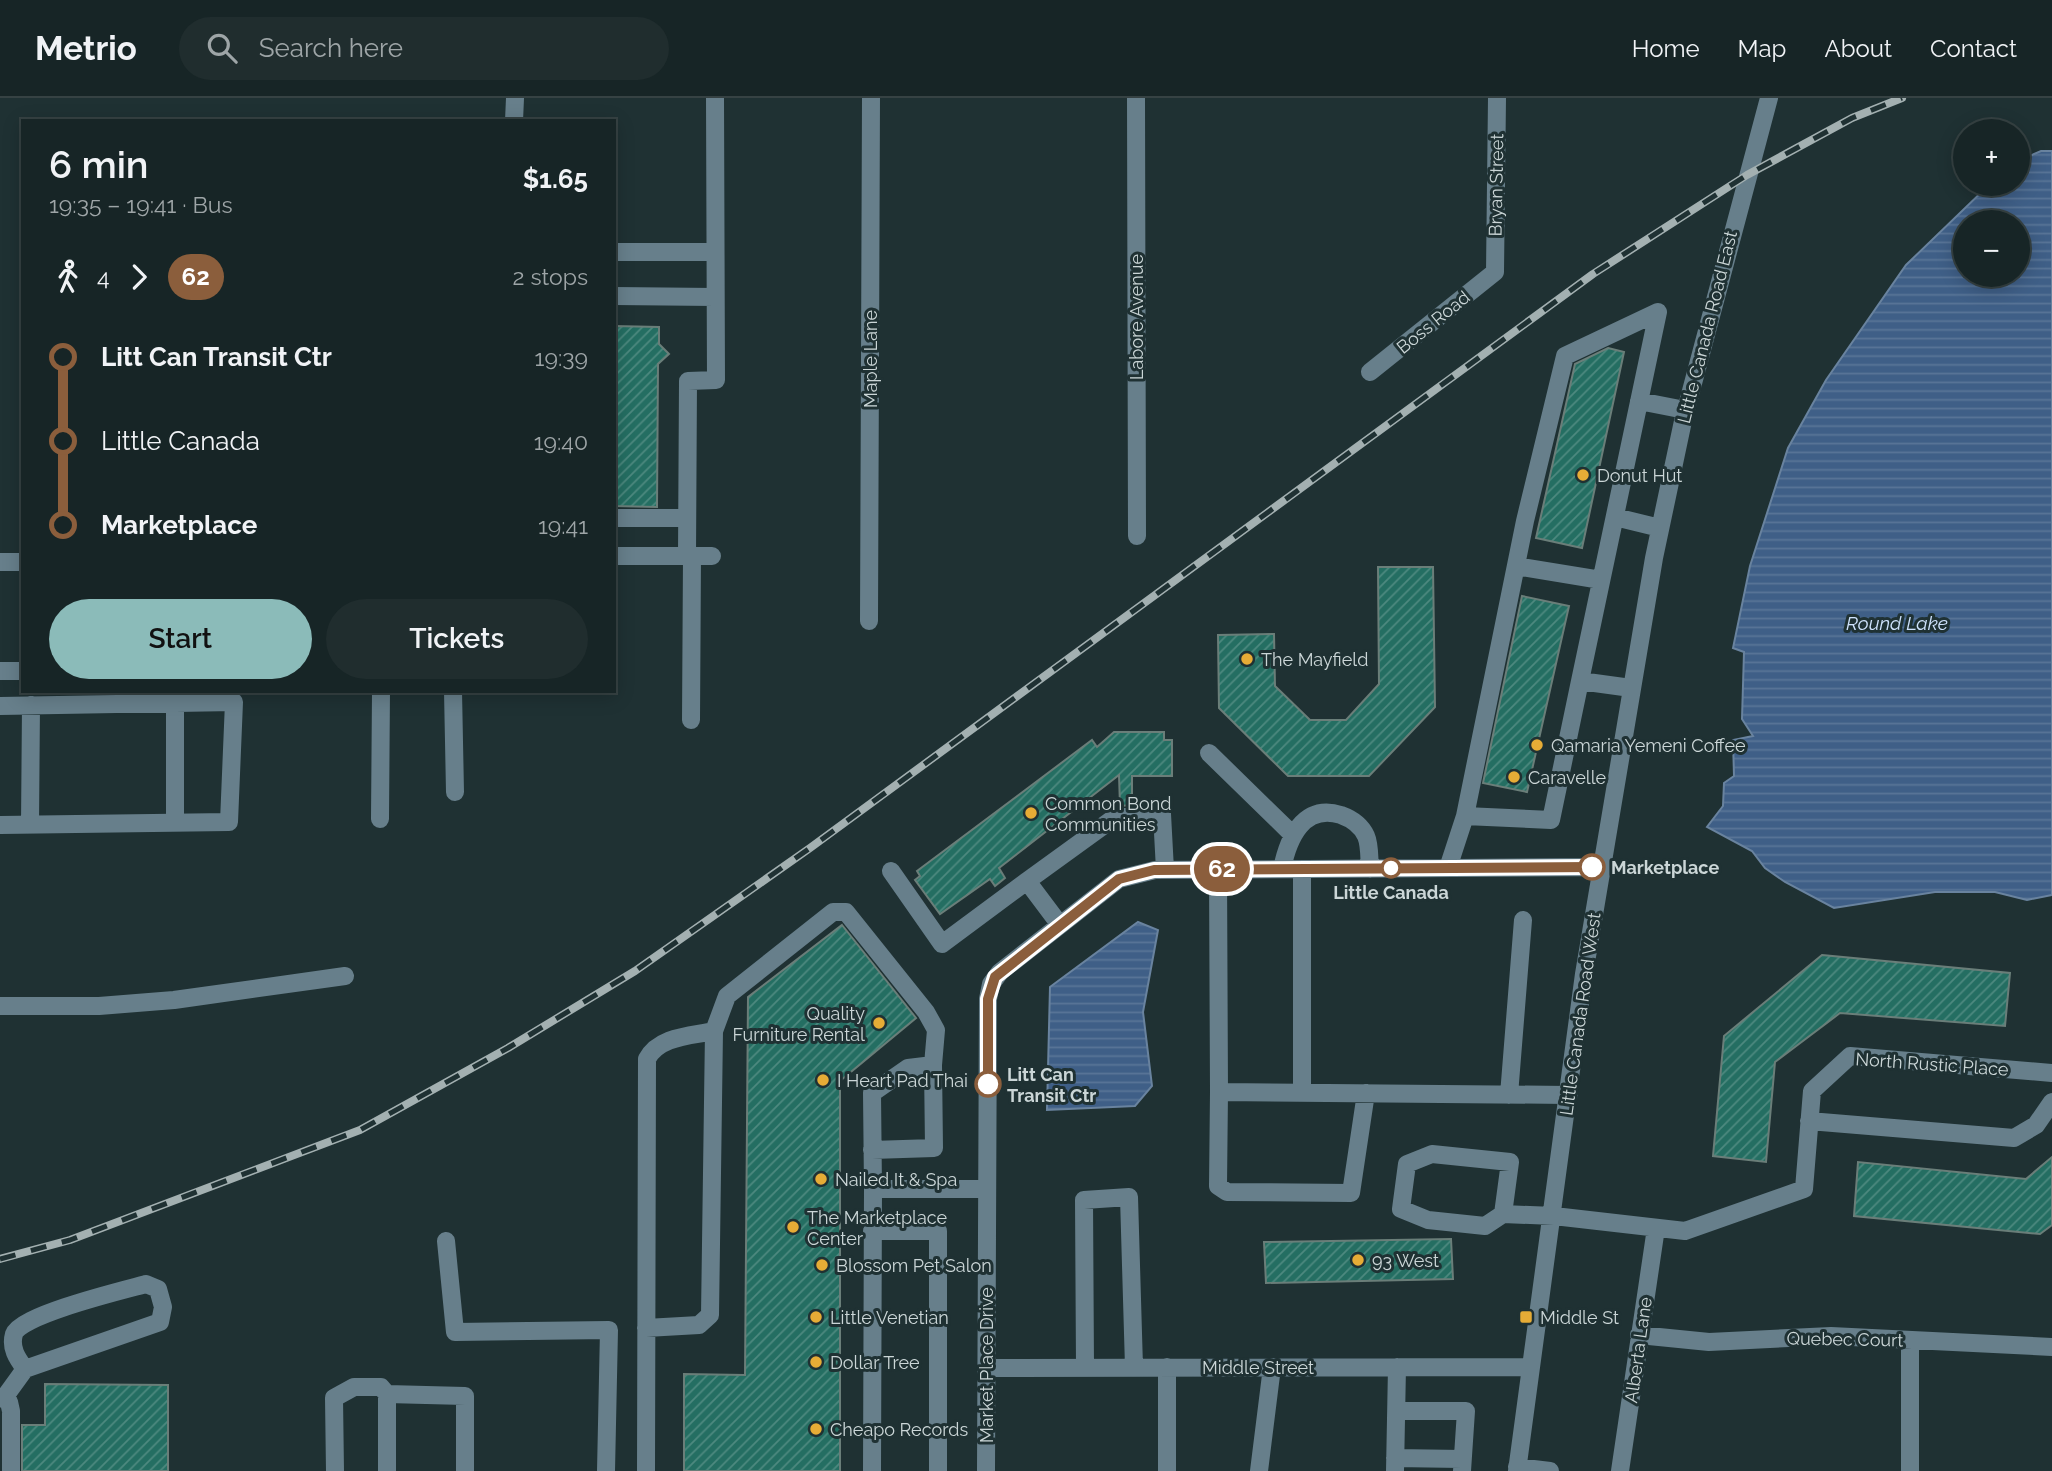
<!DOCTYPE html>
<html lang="en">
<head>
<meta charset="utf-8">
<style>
	:root { --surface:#172526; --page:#202d2e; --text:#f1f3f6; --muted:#9ea5a7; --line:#364243; --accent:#8bbbb9 }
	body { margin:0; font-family:Raleway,sans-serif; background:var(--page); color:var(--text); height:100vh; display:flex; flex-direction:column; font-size:26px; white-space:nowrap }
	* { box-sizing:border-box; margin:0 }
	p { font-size:23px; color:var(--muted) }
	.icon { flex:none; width:38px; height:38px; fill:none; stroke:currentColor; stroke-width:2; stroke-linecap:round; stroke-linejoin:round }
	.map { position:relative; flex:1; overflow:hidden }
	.panel { position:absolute; left:21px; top:21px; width:595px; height:574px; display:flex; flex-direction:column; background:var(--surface); border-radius:0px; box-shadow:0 4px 18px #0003,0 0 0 2px var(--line) }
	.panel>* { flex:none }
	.badge { padding:0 14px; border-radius:23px; font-size:24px; line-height:46px }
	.tools { position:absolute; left:1953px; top:21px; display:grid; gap:14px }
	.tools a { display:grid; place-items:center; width:77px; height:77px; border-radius:50%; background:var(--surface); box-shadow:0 4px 18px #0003,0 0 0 2px var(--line); font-size:35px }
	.map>.badge { position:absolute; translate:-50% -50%; box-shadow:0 0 0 4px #fff }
	.legs { display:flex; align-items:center; gap:10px; height:77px; padding:0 28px; font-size:23px }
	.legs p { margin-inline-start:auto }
	.headline { display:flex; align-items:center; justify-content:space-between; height:119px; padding:0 28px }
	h1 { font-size:38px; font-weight:600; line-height:52px }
	.primary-button { display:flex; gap:14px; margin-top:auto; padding:14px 28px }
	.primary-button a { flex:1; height:80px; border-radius:42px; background:var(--accent); color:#111; font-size:28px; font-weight:600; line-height:80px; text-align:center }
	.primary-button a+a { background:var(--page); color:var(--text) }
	ul { padding:0 28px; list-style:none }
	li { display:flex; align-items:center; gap:24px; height:84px; font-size:26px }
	li i { display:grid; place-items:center; width:10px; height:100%; margin:0 9px; background:currentColor }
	li i::after { content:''; width:18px; height:18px; margin:-9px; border:5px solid; border-radius:50%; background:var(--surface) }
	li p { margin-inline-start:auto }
	li:first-child i { background:linear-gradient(#0000 50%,currentColor 0) }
	li:last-child i { background:linear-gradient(currentColor 50%,#0000 0) }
	header { display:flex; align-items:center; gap:42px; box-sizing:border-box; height:98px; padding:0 35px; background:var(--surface); border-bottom:2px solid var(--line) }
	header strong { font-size:33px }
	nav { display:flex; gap:38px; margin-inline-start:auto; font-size:24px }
	.search { width:490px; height:63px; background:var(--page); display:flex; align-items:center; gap:18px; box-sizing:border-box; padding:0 24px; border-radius:38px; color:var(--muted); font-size:26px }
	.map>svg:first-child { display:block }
</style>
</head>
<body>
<header>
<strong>Metrio</strong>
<div class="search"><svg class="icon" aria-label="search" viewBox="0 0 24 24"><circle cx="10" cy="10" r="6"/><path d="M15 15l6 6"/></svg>Search here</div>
<nav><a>Home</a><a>Map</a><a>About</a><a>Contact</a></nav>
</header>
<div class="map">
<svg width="2052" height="1373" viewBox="0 0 2052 1373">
	<defs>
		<pattern id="water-rules" width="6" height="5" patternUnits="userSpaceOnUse" patternTransform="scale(1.75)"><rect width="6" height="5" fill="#3f5f87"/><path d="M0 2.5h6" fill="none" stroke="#597597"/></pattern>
		<pattern id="building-hatch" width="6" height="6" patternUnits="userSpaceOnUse" patternTransform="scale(1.75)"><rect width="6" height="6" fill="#246e62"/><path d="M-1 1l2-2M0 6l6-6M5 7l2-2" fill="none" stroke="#4d897f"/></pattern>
	</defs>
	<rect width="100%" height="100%" fill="#1f3133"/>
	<path fill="url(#water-rules)" stroke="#69839f" stroke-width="2" fill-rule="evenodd" d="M2041,53h11v744l-25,5 -32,-8h-60l-101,16 -49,-26 -20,-14 -13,-17 -45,-24 16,-21 1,-23 10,-7 -1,-36 20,-4 -11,-17 2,-67 -11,-4 17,-82 38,-118 38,-68 80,-115 84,-81h28v-23zM1965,124h53v53h-53z
		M1138,824l20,8 -15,82 9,74 -17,20 -88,4 3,-123z"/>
	<path fill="url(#building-hatch)" stroke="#6a7e79" stroke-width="2" d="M614,228l45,1v17l10,10 -11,10 -1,143 -43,-1z
		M1608,250l16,4 -42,196 -46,-10 39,-174z
		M1378,469h55l2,140 -66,69h-81l-69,-68 -1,-73 56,-1 1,52 35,34h36l33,-36z
		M1522,498l47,10 -42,186 -44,-9z
		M1114,634h50v8h8v36h-40v29l-12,1 -1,-31 -120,93 6,10 -10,8 -5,-7 -50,35 -25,-34 5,-4 -3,-5 175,-131 5,7z
		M842,827l74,93 -76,63v390h-156v-97l61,1 3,-378z
		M1822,857l188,18 -5,53 -165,-13 -65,49 -9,100 -53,-6 11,-120z
		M2052,1059v68l-12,9 -186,-18 4,-54 168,17z
		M1451,1141l2,40 -187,4 -2,-41z
		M45,1286l123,1v86h-146v-46h23z"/>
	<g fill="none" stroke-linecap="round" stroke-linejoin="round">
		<path stroke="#677f8b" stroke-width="18" d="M1136,0l1,438
			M514,23l1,-23
			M614,154h101
			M614,198l101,1
			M1370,274l125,-100 2,-174
			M1639,303l46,9
			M1615,419l45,11
			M614,420h73
			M614,458h98
			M687,458l1,-175 28,-1 -1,-282
			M0,464h23
			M1516,468l85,14
			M869,523l2,-523
			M0,573h23
			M453,593l2,101
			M175,605v120
			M0,608l234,-4 -5,120 -229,3
			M691,622l1,-164
			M1209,655l83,81
			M1465,718l60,-295 40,-165 93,-44 -78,369
			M380,721l1,-128
			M30,727l1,-120
			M1448,770l17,-52 86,4 29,-139 51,7
			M1218,771l1,223 350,3
			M1282,771c6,-30 21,-66 59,-54 11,4 20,10 25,21 4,9 3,22 4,33
			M891,773l51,73 85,-63 33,44
			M1027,783l87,-63 48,-4 3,56
			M0,908h99l75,-6 171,-24
			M1219,994l-1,94 9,6 124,1 15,-100
			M1302,994v-223
			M1509,997l14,-175
			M1809,1023l205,17 22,-13 16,-23
			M872,1052l62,-2 -1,-83 -25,3 -36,25 1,96
			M1503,1116l-18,12 -57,-6 -27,-11 6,-45 25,-10 78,8 -7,52 51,2 131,15 119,-42 8,-98 38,-35 202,17
			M872,1133h66v240
			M446,1143l9,91 154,-2 -3,141
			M646,1230l53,-3 11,-10 4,-284 13,-35 106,-84h13l80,100 10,18 -3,35
			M1639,1237l70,7 122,-6 221,11
			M1910,1242v131
			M1085,1269l-1,-167 45,-3 5,170
			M986,1270l543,-1
			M387,1296l78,2v75
			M0,1299l9,5 2,9v60
			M4,1300l21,-29 135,-47 3,-15 -5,-18 -12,-5c-22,6 -126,31 -132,50 -4,14 3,24 11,35
			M1397,1313h69l-4,60
			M1395,1360l67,1
			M1517,1369l33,4
			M335,1373l-1,-73 20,-11h27l6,7v77
			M646,1373l1,-412c12,-23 44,-23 67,-28
			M872,1373l1,-282h114
			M986,1373l2,-472 3,-15 9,-12 119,-93 36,-9 446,-3
			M1167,1373v-104
			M1259,1373l13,-104
			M1395,1373l2,-104
			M1517,1373l67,-497 70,-416 29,-137 86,-323
			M1620,1373l36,-243"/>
		<defs>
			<path id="rail" d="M0,1161l70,-19 290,-110 148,-82 127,-77 175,-123 783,-574 154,-99 105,-57 50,-20"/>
		</defs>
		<use href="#rail" stroke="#a3b0b1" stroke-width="8"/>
		<use href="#rail" stroke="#1f3133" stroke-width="5" stroke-dasharray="16" stroke-linecap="butt"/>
	</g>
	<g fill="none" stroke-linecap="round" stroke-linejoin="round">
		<defs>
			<path id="line-1" d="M988,986v-85l7,-22 124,-98 35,-9 438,-3"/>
		</defs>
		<use href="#line-1" stroke="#fff" stroke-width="16"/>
		<use href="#line-1" stroke="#8b5e3c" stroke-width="10"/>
	</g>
	<g fill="#e6ac36" stroke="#1f3133" stroke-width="2.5">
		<circle cx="1583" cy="377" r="7"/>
		<circle cx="1247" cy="561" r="7"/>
		<circle cx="1537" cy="647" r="7"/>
		<circle cx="1514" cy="679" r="7"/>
		<circle cx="1031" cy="715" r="7"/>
		<circle cx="879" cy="925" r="7"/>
		<circle cx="823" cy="982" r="7"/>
		<circle cx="821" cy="1081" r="7"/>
		<circle cx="793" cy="1129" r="7"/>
		<circle cx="1358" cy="1162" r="7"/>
		<circle cx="822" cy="1167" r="7"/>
		<circle cx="816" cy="1219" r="7"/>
		<rect x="1519" y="1212" width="14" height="14" rx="3.5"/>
		<circle cx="816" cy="1264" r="7"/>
		<circle cx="816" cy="1331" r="7"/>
	</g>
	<g fill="#fff" stroke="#8b5e3c" stroke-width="3.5">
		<circle cx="1592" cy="769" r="12"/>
		<circle cx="1391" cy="770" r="9"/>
		<circle cx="988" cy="986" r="12"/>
	</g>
	<g text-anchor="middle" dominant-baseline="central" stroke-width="6" stroke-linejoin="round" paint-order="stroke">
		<g font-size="18" fill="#cbd6d7" stroke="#1f3133">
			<text transform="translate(1496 87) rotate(-89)">Bryan Street</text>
			<text transform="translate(1136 219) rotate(-90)">Labore Avenue</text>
			<text transform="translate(1433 224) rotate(-39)">Boss Road</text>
			<text transform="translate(1707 229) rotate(-76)">Little Canada Road East</text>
			<text transform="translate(870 261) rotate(-90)">Maple Lane</text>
			<text transform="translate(1580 916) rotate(-82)">Little Canada Road West</text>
			<text transform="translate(1932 966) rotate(4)">North Rustic Place</text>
			<text transform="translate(1845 1241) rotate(1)">Quebec Court</text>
			<text transform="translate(1638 1252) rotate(-82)">Alberta Lane</text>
			<text transform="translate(986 1267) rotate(-90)">Market Place Drive</text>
			<text x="1258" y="1269">Middle Street</text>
		</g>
		<g font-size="18" fill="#cbd6d7" stroke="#1f3133" text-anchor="start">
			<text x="1597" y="377">Donut Hut</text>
			<text x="1261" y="561">The Mayfield</text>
			<text x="1551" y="647">Qamaria Yemeni Coffee</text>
			<text x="1528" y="679">Caravelle</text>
			<text x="1045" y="705">Common Bond<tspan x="1045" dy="21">Communities</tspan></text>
			<text x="865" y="915" text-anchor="end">Quality<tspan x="865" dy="21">Furniture Rental</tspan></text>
			<text x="837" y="982">I Heart Pad Thai</text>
			<text x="835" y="1081">Nailed It &amp; Spa</text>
			<text x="807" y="1119">The Marketplace<tspan x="807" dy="21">Center</tspan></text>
			<text x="1372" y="1162">93 West</text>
			<text x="836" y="1167">Blossom Pet Salon</text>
			<text x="830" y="1219">Little Venetian</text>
			<text x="1540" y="1219">Middle St</text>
			<text x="830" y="1264">Dollar Tree</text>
			<text x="830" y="1331">Cheapo Records</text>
		</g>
		<g font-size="18" font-weight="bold" fill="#cbd6d7" stroke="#1f3133" text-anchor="start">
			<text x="1611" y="769">Marketplace</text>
			<text x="1391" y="794" text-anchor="middle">Little Canada</text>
			<text x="1007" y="976">Litt Can<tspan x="1007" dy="21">Transit Ctr</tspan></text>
		</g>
		<g font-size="19" font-style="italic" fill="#cfe3fd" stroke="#1f3133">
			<text x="1897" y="525">Round Lake</text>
		</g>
	</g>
</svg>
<div class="tools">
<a>+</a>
<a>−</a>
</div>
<b class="badge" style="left:1222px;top:771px;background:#8b5e3c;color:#fff">62</b>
<section class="panel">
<div class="headline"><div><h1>6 min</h1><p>19:35 – 19:41 · Bus</p></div><b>$1.65</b></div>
<div class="legs"><svg class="icon" aria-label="walk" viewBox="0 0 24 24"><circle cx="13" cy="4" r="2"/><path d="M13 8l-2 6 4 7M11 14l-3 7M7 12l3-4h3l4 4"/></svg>4<svg class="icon" aria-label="forward" viewBox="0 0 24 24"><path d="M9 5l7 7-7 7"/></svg><b class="badge" style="background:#8b5e3c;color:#fff">62</b><p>2 stops</p></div>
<ul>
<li><i style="color:#8b5e3c"></i><b>Litt Can Transit Ctr</b><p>19:39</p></li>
<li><i style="color:#8b5e3c"></i><span>Little Canada</span><p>19:40</p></li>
<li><i style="color:#8b5e3c"></i><b>Marketplace</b><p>19:41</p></li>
</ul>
<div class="primary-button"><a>Start</a><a>Tickets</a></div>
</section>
</div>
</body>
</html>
